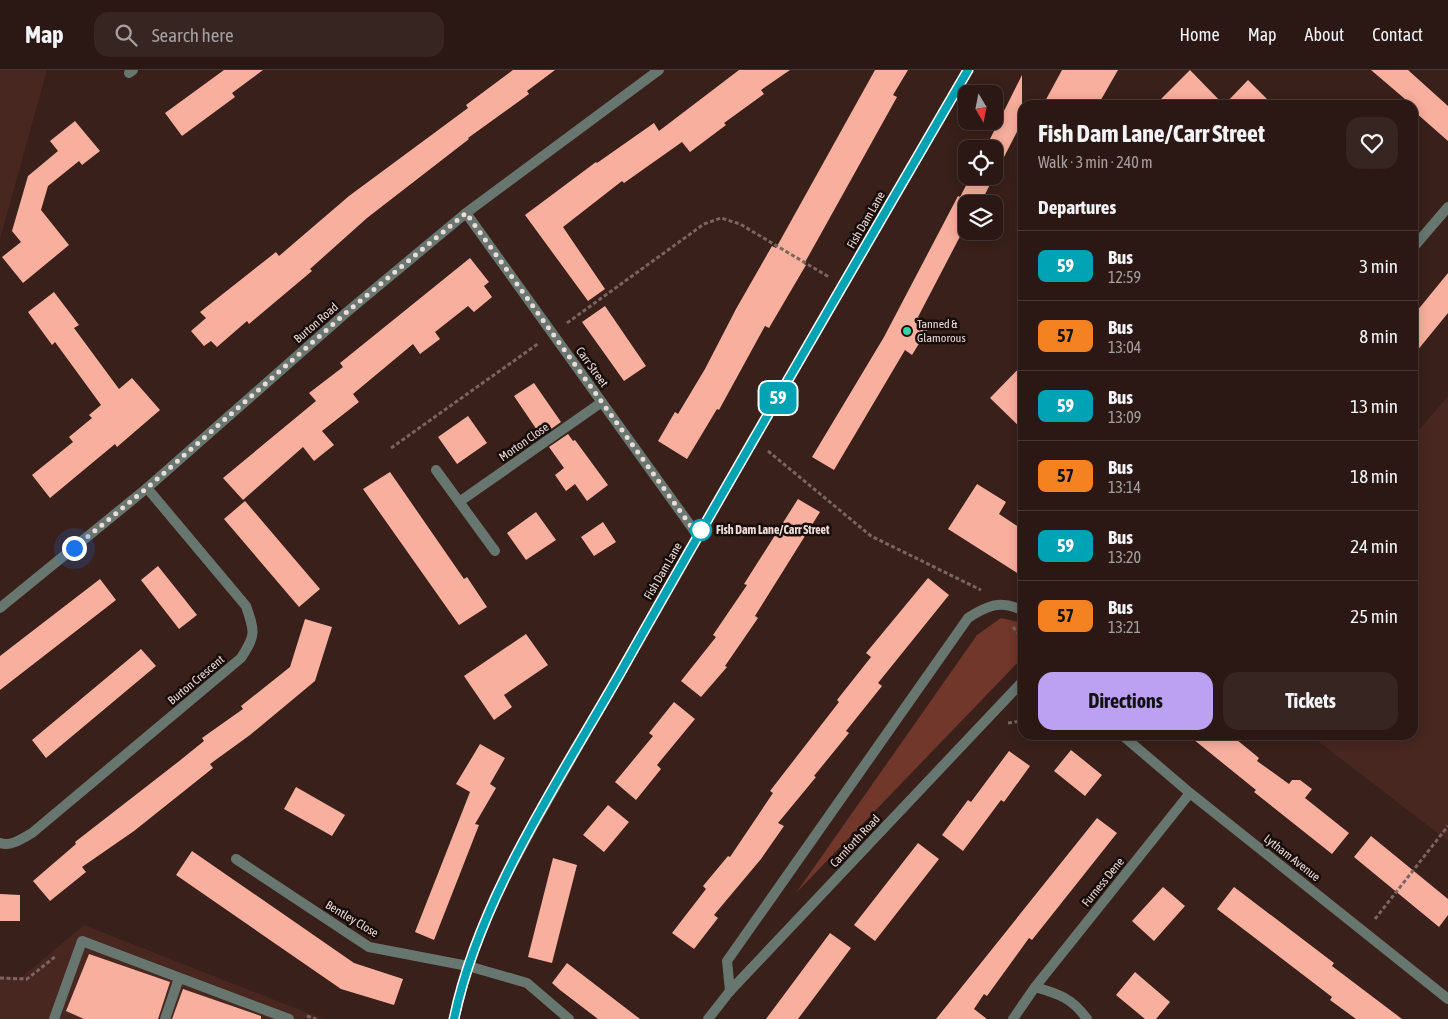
<!DOCTYPE html>
<html lang="en">
<head>
<meta charset="utf-8">
<style>
	:root { --surface:#2b1814; --page:#372522; --text:#f1f3f6; --muted:#a6a0a0; --line:#473734; --accent:#bca0f2 }
	body { margin:0; font-family:"Asap Condensed",sans-serif; background:var(--page); color:var(--text); height:100vh; display:flex; flex-direction:column; font-size:19px; white-space:nowrap }
	* { box-sizing:border-box; margin:0 }
	p { font-size:16px; color:var(--muted) }
	.icon { flex:none; width:28px; height:28px; fill:none; stroke:currentColor; stroke-width:2; stroke-linecap:round; stroke-linejoin:round }
	.map { position:relative; flex:1; overflow:hidden }
	.side { position:absolute; left:1018px; top:30px; width:400px; height:640px; display:flex; flex-direction:column; background:var(--surface); border-radius:15px; box-shadow:0 2px 12px #0003,0 0 0 1px var(--line) }
	.side>* { flex:none }
	.badge { padding:0 10px; border-radius:8px; font-size:18px; line-height:32px }
	.needle { width:32px; rotate:170deg }
	.fabs { position:absolute; left:958px; top:15px; display:grid; gap:10px }
	.fabs a { display:grid; place-items:center; width:45px; height:45px; border-radius:10px; background:var(--surface); box-shadow:0 2px 12px #0003,0 0 0 1px var(--line); font-size:25px }
	.you { position:absolute; width:25px; height:25px; margin:-12px; border:4px solid #fff; border-radius:50%; background:#1a73e8; box-shadow:0 0 0 8px #1a73e833 }
	.map>.badge { position:absolute; translate:-50% -50%; box-shadow:0 0 0 2px #fff }
	h2 { padding:0 20px; font-size:19px; line-height:45px }
	.round { display:grid; place-items:center; flex:none; width:52px; height:52px; border-radius:15px; background:var(--page) }
	.head { display:flex; align-items:center; justify-content:space-between; height:85px; padding:0 20px }
	h1 { font-size:24px; font-weight:700; line-height:38px }
	.cta { display:flex; gap:10px; margin-top:auto; padding:10px 20px }
	.cta a { flex:1; height:58px; border-radius:15px; background:var(--accent); color:#111; font-size:20px; font-weight:700; line-height:58px; text-align:center }
	.cta a+a { background:var(--page); color:var(--text) }
	ul { padding:0; list-style:none }
	li { display:flex; align-items:center; gap:15px; height:70px; padding:0 20px; border-top:1px solid var(--line) }
	li div { flex:1 }
	li b { display:block; font-size:19px }
	li em { font-style:normal }
	li .badge { min-width:55px; font-weight:700; text-align:center }
	header { display:flex; align-items:center; gap:30px; box-sizing:border-box; height:70px; padding:0 25px; background:var(--surface); border-bottom:1px solid var(--line) }
	header strong { font-size:24px }
	nav { display:flex; gap:28px; margin-inline-start:auto; font-size:18px }
	.search { width:350px; height:45px; background:var(--page); display:flex; align-items:center; gap:12px; box-sizing:border-box; padding:0 18px; border-radius:15px; color:var(--muted); font-size:19px }
	.map>svg:first-child { display:block }
</style>
</head>
<body>
<header>
<strong>Map</strong>
<div class="search"><svg class="icon" aria-label="search" viewBox="0 0 24 24"><circle cx="10" cy="10" r="6"/><path d="M15 15l6 6"/></svg>Search here</div>
<nav><a>Home</a><a>Map</a><a>About</a><a>Contact</a></nav>
</header>
<div class="map">
<svg width="1448" height="949" viewBox="0 0 1448 949">
	<rect width="100%" height="100%" fill="#39201a"/>
	<path fill="#472720" d="M0,0h47l-47,169z
		M1448,326v445l-129,-99 4,-7h89l1,-298z
		M84,855l239,94h-323v-43l22,1z"/>
	<path fill="#70372a" d="M1001,548l21,5v35l-226,235 181,-258z"/>
	<path fill="#f8af9d" d="M224,0h39l-31,23 3,4 -53,39 -17,-23z
		M513,0h42l-28,21 2,3 -61,44 1,1 -102,79 -57,51 2,2 -63,53 -2,-3 -30,26 -6,-6 -7,5 -13,-15 15,-13 -6,-6 76,-60 3,4 70,-60 119,-88 -2,-3z
		M739,0h51l-29,20 3,4 -40,29 2,2 -36,27 -8,-10 -58,41 -2,-2 -59,46 42,62 -17,12 -63,-86 71,-53 1,1 57,-40 5,8z
		M875,0h33l-15,25 4,2 -79,142 -14,25 2,1 -37,63 -4,-2 -46,84 -2,-1 -30,50 -29,-18 17,-29 3,2 27,-45 31,-60 36,-63 4,2z
		M1062,0h56l-20,35h-55z
		M1190,0l34,35 24,-25 25,25h-118z
		M1371,0h37l40,36v35l-33,-29 -3,-7z
		M1022,5v47l-42,82h-14v21l-48,92 13,7 -19,31 -7,-5 -71,120 -22,-13 72,-120 74,-141 2,1 11,-21h23v-27h-9z
		M75,51l25,30 -18,14 -3,-4 -31,25 -7,24 28,35 -46,38 -21,-26 19,-15 -9,-11 16,-55 30,-25 -8,-10z
		M470,188l19,24 -5,4 8,11 -18,15 -6,-6 -33,26 5,7 -20,15 -7,-10 -60,50 6,8 -37,29 12,14 -20,16 -11,-14 -60,53 -20,-22 93,-77 -7,-8 34,-26 -3,-4z
		M1448,203v40l-36,44v-40z
		M54,222l25,33 -5,3 45,61 13,-11 28,32 -43,37 -2,-3 -65,54 -18,-23 41,-33 -4,-5 23,-19 -3,-3 12,-10 -46,-63 -3,3 -24,-33z
		M605,236l41,60 -22,15 -42,-59z
		M1022,295v64l-32,-31z
		M534,313l27,39 -20,14 -27,-40z
		M468,346l19,27 -30,21 -19,-27z
		M568,364l5,7 2,-1 33,45 -21,16 -12,-17 -9,7 -11,-16 9,-7 -15,-21z
		M390,402l74,107 3,-2 20,30 -28,18 -96,-136z
		M977,414l29,18 -7,12 23,15v47l-74,-47z
		M798,429l22,13 -65,104 3,2 -33,48 2,1 -26,30 -20,-16 35,-44 -3,-2 34,-50 -3,-1z
		M245,431l75,88 -21,18 -75,-88z
		M536,442l20,28 -30,20 -19,-27z
		M603,452l13,20 -22,14 -13,-19z
		M158,496l39,49 -18,14 -38,-49z
		M928,508l21,17 -71,88 4,3 -36,45 3,2 -35,43 2,1 -38,46 6,3 -23,33 -47,56 4,3 -24,31 -22,-16 34,-44 -3,-3 25,-30 2,1 43,-64 -3,-2 69,-89 -2,-2 34,-43 -5,-4z
		M100,509l16,21 -116,90v-34z
		M305,549l27,8 -17,54 -65,54 -40,29 3,4 -79,63 -52,36 4,5 -36,29 -17,-20 43,-37 -1,-2 103,-80 26,-21 -2,-3 41,-29 -2,-3 49,-39z
		M526,564l22,31 -44,30 8,12 -18,13 -30,-44z
		M141,579l15,17 -110,92 -14,-18z
		M674,632l21,17 -38,46 4,4 -25,31 -21,-18 38,-46 -4,-3z
		M1188,665h43l28,23 -2,3 32,23 3,-4h8l12,9 -7,9 44,35 -17,21 -78,-62 2,-2z
		M480,674l25,14 -15,26 6,4 -21,36 4,1 -45,115 -19,-8 55,-140 -14,-8z
		M1071,680l31,25 -17,21 -31,-25z
		M1009,681l21,15 -26,36 -3,-2 -38,51 -21,-16 26,-35 3,2z
		M296,717l49,28 -13,21 -48,-27z
		M608,735l21,17 -25,30 -21,-17z
		M1097,748l20,15 -85,107 -3,-2 -42,58 -3,-2 -10,15 13,10h-51z
		M1371,766l77,63v16l-9,12 -85,-70z
		M918,773l21,16 -64,82 -21,-16z
		M192,781l162,112 49,16 -9,26 -53,-16 -165,-114z
		M553,788l24,7 -25,98 -24,-6z
		M1163,817l22,19 -31,35 -22,-20z
		M1234,817l100,76 -2,3 70,53h-46l-26,-19 2,-3 -115,-88z
		M0,824l20,1v26h-20z
		M830,863l21,15 -29,39 -24,32h-32z
		M89,884l81,28 -12,37h-74l-18,-8z
		M567,893l30,23 43,33h-42l-38,-29 -8,-7z
		M1135,902l35,30 -14,17h-11l-29,-24z
		M183,919l78,27v3h-89z"/>
	<g fill="none" stroke-linecap="round" stroke-linejoin="round">
		<path stroke="#7b6560" stroke-width="3" stroke-dasharray="4 2.5" stroke-linecap="butt" d="M567,253l137,-99 17,-6 19,6 89,53
			M391,378l148,-105
			M768,381l103,85 110,54
			M1013,557l9,11
			M1008,653l14,-2
			M1375,849l73,-93
			M0,908l27,1 29,-23
			M307,946l9,3"/>
		<path stroke="#687670" stroke-width="10" d="M730,921l-3,-30 241,-343c20,-13 32,-18 54,-8
			M54,949l28,-78 207,78
			M165,949l14,-41"/>
		<path stroke="#687670" stroke-width="10" d="M129,3l4,-3
			M466,143l232,323
			M1412,179l36,-42
			M436,400l59,81
			M459,432l143,-100
			M1122,665l68,58 258,206
			M0,773c11,4 23,-5 32,-10l209,-175c15,-23 14,-26 5,-52l-99,-118
			M236,789l133,88 99,19 59,17 42,36
			M1035,917c24,7 37,11 52,32
			M708,949l22,-28 292,-309
			M1013,949l22,-32 155,-194"/>
		<path stroke="#687670" stroke-width="10" d="M0,538l147,-120 200,-176 119,-99 193,-143
			M454,949l14,-53 27,-69 39,-73 164,-288 270,-466"/>
	</g>
	<g fill="none" stroke-linecap="round" stroke-linejoin="round">
		<defs>
			<path id="line" d="M454,949c25,-122 108,-243 169,-351 113,-200 229,-399 345,-598"/>
		</defs>
		<use href="#line" stroke="#fff" stroke-width="11"/>
		<use href="#line" stroke="#00a3b4" stroke-width="8"/>
		<path stroke="#ecdbd7" stroke-width="5" stroke-dasharray="0 9" d="M74,478l73,-60 200,-176 119,-99 232,323 3,-6"/>
	</g>
	<circle fill="#33d4a8" stroke="#180d0b" stroke-width="2" cx="907" cy="261" r="5"/>
	<circle fill="#fff" stroke="#00a3b4" stroke-width="2.5" cx="701" cy="460" r="10"/>
	<g text-anchor="middle" dominant-baseline="central" stroke-width="5" stroke-linejoin="round" paint-order="stroke">
		<g font-size="12" fill="#ecdbd7" stroke="#180d0b">
			<text transform="translate(866 150) rotate(-60)">Fish Dam Lane</text>
			<text transform="translate(316 253) rotate(-41)">Burton Road</text>
			<text transform="translate(592 297) rotate(54)">Carr Street</text>
			<text transform="translate(524 372) rotate(-35)">Morton Close</text>
			<text transform="translate(663 501) rotate(-60)">Fish Dam Lane</text>
			<text transform="translate(196 610) rotate(-40)">Burton Crescent</text>
			<text transform="translate(855 771) rotate(-47)">Carnforth Road</text>
			<text transform="translate(1292 788) rotate(38)">Lytham Avenue</text>
			<text transform="translate(1103 812) rotate(-51)">Furness Dene</text>
			<text transform="translate(352 849) rotate(31)">Bentley Close</text>
		</g>
		<g font-size="12" fill="#ecdbd7" stroke="#180d0b" text-anchor="start">
			<text x="917" y="254">Tanned &amp;<tspan x="917" dy="14">Glamorous</tspan></text>
		</g>
		<g font-size="12" font-weight="bold" fill="#ecdbd7" stroke="#180d0b" text-anchor="start">
			<text x="716" y="460">Fish Dam Lane/Carr Street</text>
		</g>
	</g>
</svg>
<div class="fabs">
<a><svg class="needle" viewBox="-14 -14 28 28"><path d="M0-13l5 13h-10z" fill="#e53935"/><path d="M0 13l5-13h-10z" fill="#a6a0a0"/></svg></a>
<a><svg class="icon" aria-label="locate" viewBox="0 0 24 24"><circle cx="12" cy="12" r="6"/><path d="M12 2v4M12 18v4M2 12h4M18 12h4"/></svg></a>
<a><svg class="icon" aria-label="layers" viewBox="0 0 24 24"><path d="M12 4l9 5-9 5-9-5zM3 14l9 5 9-5"/></svg></a>
</div>
<div class="you" style="left:74px;top:478px"></div>
<b class="badge" style="left:778px;top:328px;background:#00a3b4;color:#fff">59</b>
<section class="side">
<div class="head"><div><h1>Fish Dam Lane/Carr Street</h1><p>Walk · 3 min · 240 m</p></div><a class="round"><svg class="icon" aria-label="heart" viewBox="0 0 24 24"><path d="M12 20l-8-8c-3-5 5-10 8-4 3-6 11-1 8 4z"/></svg></a></div>
<h2>Departures</h2>
<ul>
<li><span class="badge" style="background:#00a3b4;color:#fff">59</span><div><b>Bus</b><p>12:59</p></div><em>3 min</em></li>
<li><span class="badge" style="background:#f58220;color:#111">57</span><div><b>Bus</b><p>13:04</p></div><em>8 min</em></li>
<li><span class="badge" style="background:#00a3b4;color:#fff">59</span><div><b>Bus</b><p>13:09</p></div><em>13 min</em></li>
<li><span class="badge" style="background:#f58220;color:#111">57</span><div><b>Bus</b><p>13:14</p></div><em>18 min</em></li>
<li><span class="badge" style="background:#00a3b4;color:#fff">59</span><div><b>Bus</b><p>13:20</p></div><em>24 min</em></li>
<li><span class="badge" style="background:#f58220;color:#111">57</span><div><b>Bus</b><p>13:21</p></div><em>25 min</em></li>
</ul>
<div class="cta"><a>Directions</a><a>Tickets</a></div>
</section>
</div>
</body>
</html>
